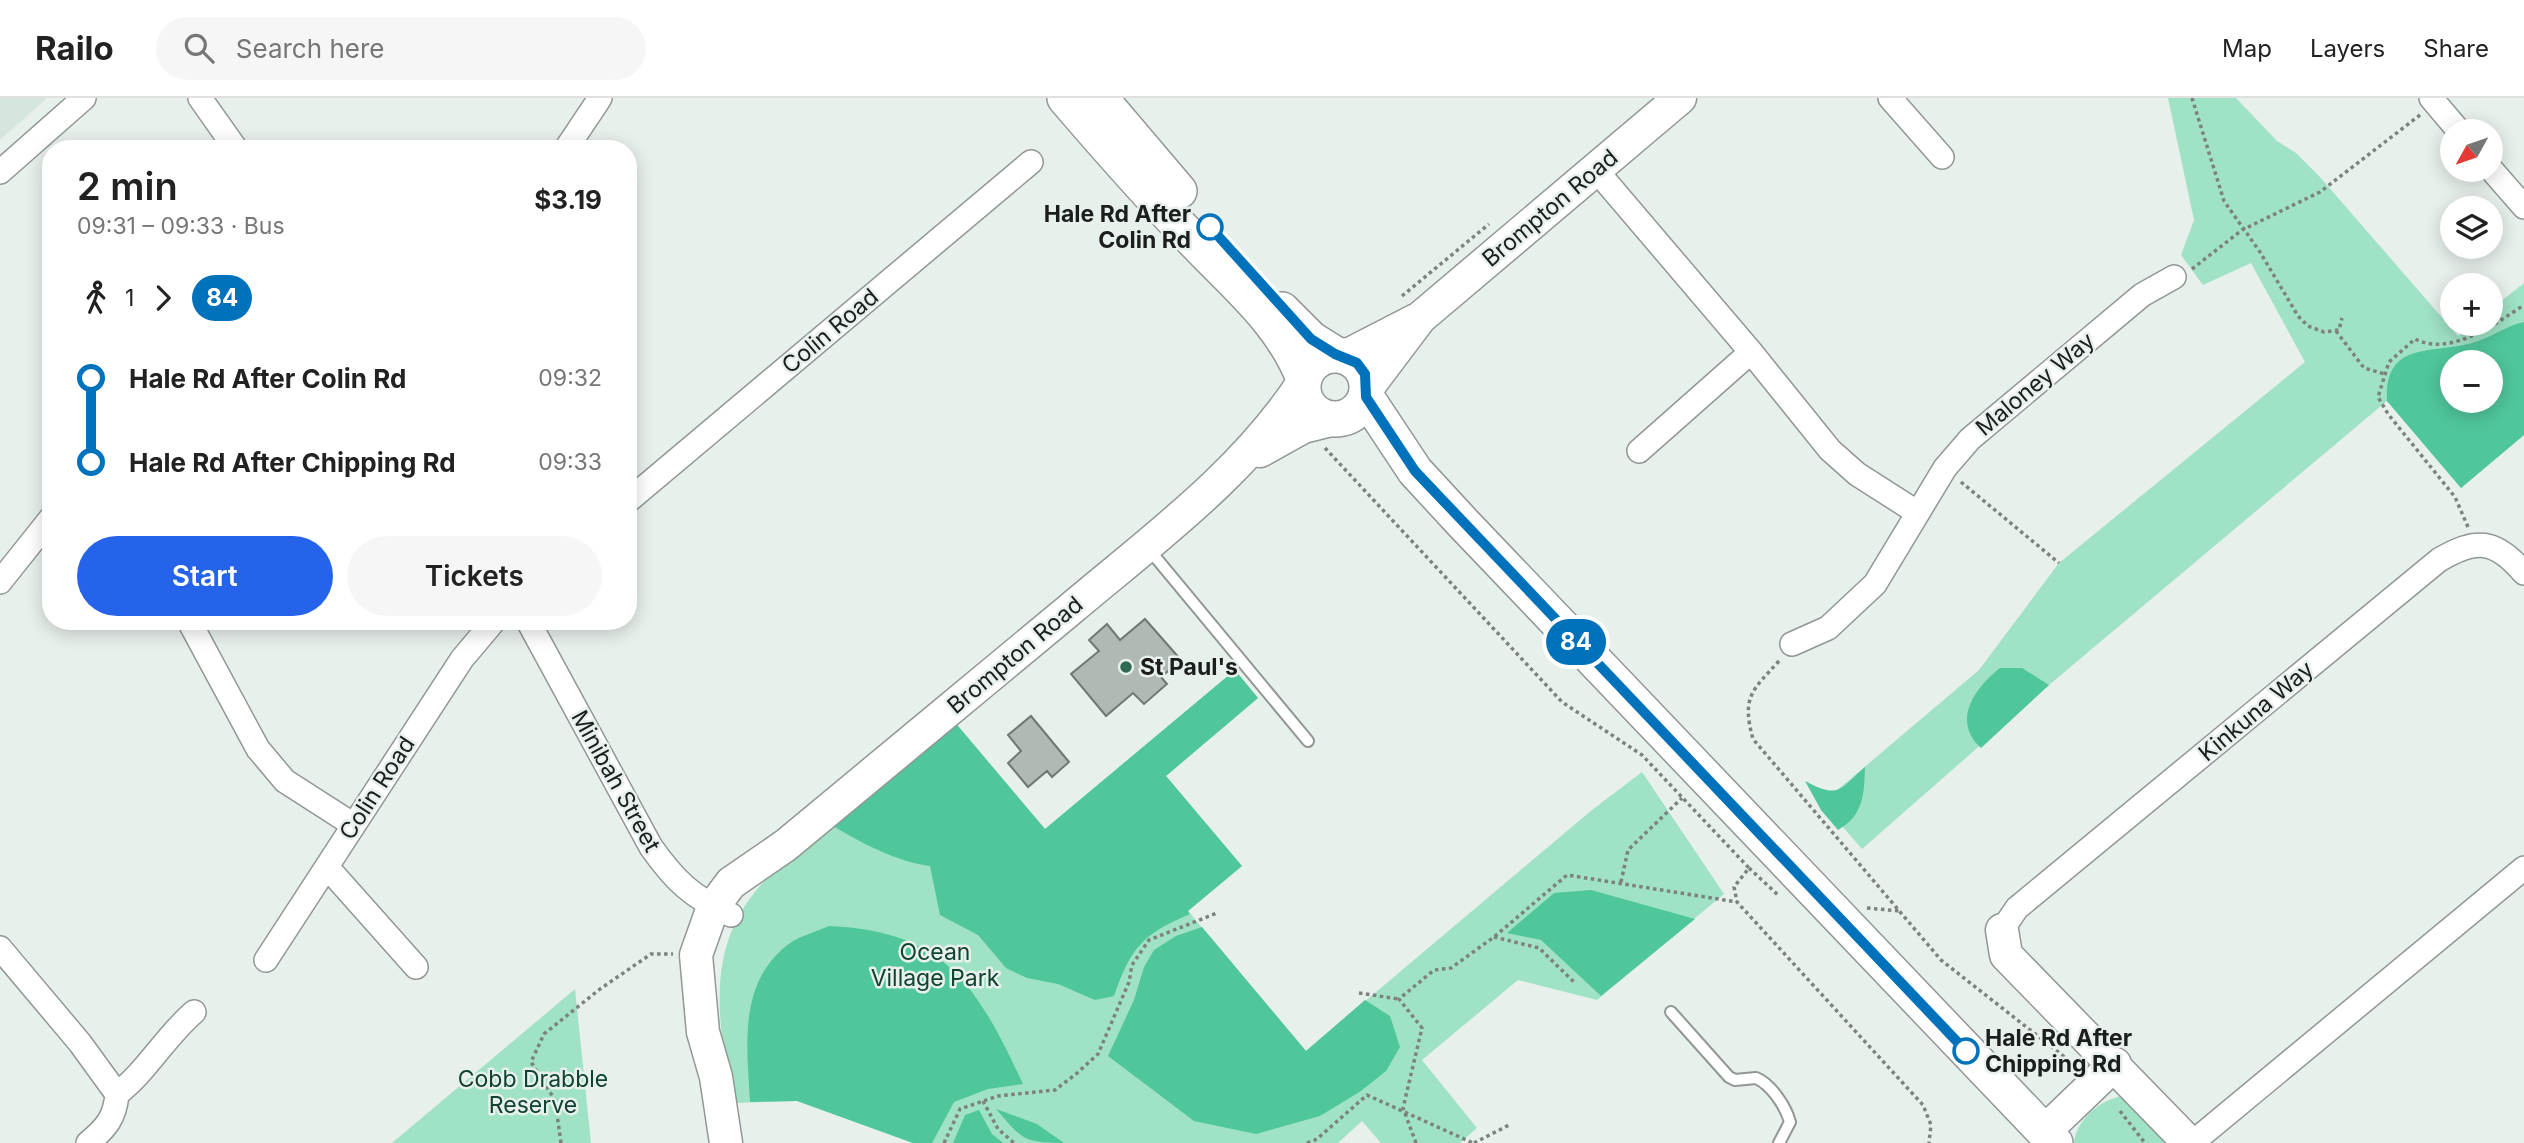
<!DOCTYPE html>
<html lang="en">
<head>
<meta charset="utf-8">
<style>
	:root { --surface:#fff; --page:#f6f6f6; --text:#222; --muted:#767676; --line:#e0e0e0; --accent:#2563eb }
	body { margin:0; font-family:Inter,sans-serif; background:var(--page); color:var(--text); height:100vh; display:flex; flex-direction:column; font-size:26px; white-space:nowrap }
	* { box-sizing:border-box; margin:0 }
	p { font-size:23px; color:var(--muted) }
	.icon { flex:none; width:38px; height:38px; fill:none; stroke:currentColor; stroke-width:2; stroke-linecap:round; stroke-linejoin:round }
	.map { position:relative; flex:1; overflow:hidden }
	.details { position:absolute; left:42px; top:42px; width:595px; height:490px; display:flex; flex-direction:column; background:var(--surface); border-radius:28px; box-shadow:0 4px 18px #0003 }
	.details>* { flex:none }
	.badge { padding:0 14px; border-radius:23px; font-size:24px; line-height:46px }
	.needle { width:46px; rotate:230deg }
	.tools { position:absolute; left:2440px; top:21px; display:grid; gap:14px }
	.tools a { display:grid; place-items:center; width:63px; height:63px; border-radius:50%; background:var(--surface); box-shadow:0 4px 18px #0003; font-size:35px }
	.map>.badge { position:absolute; translate:-50% -50%; box-shadow:0 0 0 4px #fff }
	.legs { display:flex; align-items:center; gap:10px; height:77px; padding:0 35px; font-size:23px }
	.legs p { margin-inline-start:auto }
	.head { display:flex; align-items:center; justify-content:space-between; height:119px; padding:0 35px }
	h1 { font-size:38px; font-weight:600; line-height:52px }
	.primary-button { display:flex; gap:14px; margin-top:auto; padding:14px 35px }
	.primary-button a { flex:1; height:80px; border-radius:42px; background:var(--accent); color:#fff; font-size:28px; font-weight:600; line-height:80px; text-align:center }
	.primary-button a+a { background:var(--page); color:var(--text) }
	ul { padding:0 35px; list-style:none }
	li { display:flex; align-items:center; gap:24px; height:84px; font-size:26px }
	li i { display:grid; place-items:center; width:10px; height:100%; margin:0 9px; background:currentColor }
	li i::after { content:''; width:18px; height:18px; margin:-9px; border:5px solid; border-radius:50%; background:var(--surface) }
	li p { margin-inline-start:auto }
	li:first-child i { background:linear-gradient(#0000 50%,currentColor 0) }
	li:last-child i { background:linear-gradient(currentColor 50%,#0000 0) }
	header { display:flex; align-items:center; gap:42px; box-sizing:border-box; height:98px; padding:0 35px; background:var(--surface); border-bottom:2px solid var(--line) }
	header strong { font-size:33px }
	nav { display:flex; gap:38px; margin-inline-start:auto; font-size:24px }
	.search { width:490px; height:63px; background:var(--page); display:flex; align-items:center; gap:18px; box-sizing:border-box; padding:0 24px; border-radius:38px; color:var(--muted); font-size:26px }
	.map>svg:first-child { display:block }
</style>
</head>
<body>
<header>
<strong>Railo</strong>
<div class="search"><svg class="icon" aria-label="search" viewBox="0 0 24 24"><circle cx="10" cy="10" r="6"/><path d="M15 15l6 6"/></svg>Search here</div>
<nav><a>Map</a><a>Layers</a><a>Share</a></nav>
</header>
<div class="map">
<svg width="2524" height="1045" viewBox="0 0 2524 1045">
	<rect width="100%" height="100%" fill="#e8f0ec"/>
	<path fill="#d6e6de" d="M0,0h47l-47,42z"/>
	<path fill="#9fe2c5" fill-rule="evenodd" d="M2168,0h68l41,43 19,12 23,23 139,160 15,-12h17v-14l34,-27v152l-63,53 -74,-87 -338,284 -187,164 -40,-46 157,-133 80,-107 246,-201 -54,-99 -48,22 -22,-30 13,-35zM2452,264h38v39h-38z
		M1235,572l23,28 -92,78 76,90 -54,45 118,140 286,-241 50,-38 82,122 -127,106 -79,-20 -96,80 55,68 -17,15h-79l-19,-22 -24,22h-425l-116,-42 -66,2c-12,-85 -29,-158 36,-225l186,-158 92,109z
		M575,891l16,154h-199z
		M2122,998l53,47h-101c2,-23 26,-43 48,-47z"/>
	<path fill="#50c69b" fill-rule="evenodd" d="M2524,224v113l-63,53 -74,-87c-3,-64 50,-45 91,-60 16,-5 30,-16 46,-19zM2490,264v39h-38v-39z
		M2000,570h22l27,17 -68,63c-31,-28 -4,-62 19,-80z
		M1235,572l23,28 -92,78 76,90 -54,45 2,3c-47,20 -59,33 -76,82l-19,4 -37,-16 -31,-6 -21,-10 -28,-33 -38,-20 -10,-49c-33,-4 -71,-24 -100,-42l123,-104 92,109z
		M1865,669c-1,27 -1,48 -27,63l-17,-20 -16,-29c34,18 34,9 60,-14z
		M1591,792l104,29 -94,77 -60,-56 -34,-7 47,-40z
		M829,828c117,5 148,60 194,158l-35,5 -34,13 -22,41h-19l-116,-42 -47,1c-3,-57 -13,-123 43,-161 11,-6 25,-10 36,-15z
		M1202,829l104,124 59,-51 25,16 10,31 -14,24 -25,20 -41,25 -64,18 -62,-13 -86,-65 26,-56 10,-33 10,-17 22,-14z
		M996,1011l41,15 27,19c-41,0 -42,-4 -68,-34z
		M979,1012l13,24 11,9h-50l12,-28z"/>
	<path fill="#b1b9b5" stroke="#707874" stroke-width="2" d="M1145,521l36,41 -20,17 6,7 -23,20 -11,-11 -27,23 -35,-42 28,-23 -10,-11 18,-16 13,16z
		M1031,618l38,46 -17,15 -5,-6 -19,16 -20,-24 13,-12 -13,-16z"/>
	<g fill="none" stroke-linecap="round" stroke-linejoin="round">
		<defs>
			<path id="lane" d="M1147,449l161,194
				M1671,914l58,65 6,3 21,-2c15,6 30,29 34,44l-11,21"/>
			<path id="street" d="M200,0l36,51
				M1890,0l52,59
				M2431,0l28,33
				M566,51l34,-51
				M2490,70l34,39
				M1596,72l155,182 79,98 27,24 61,39
				M0,74l84,-74
				M1639,353l112,-99
				M628,403l403,-339
				M0,484l51,-64
				M189,523l69,128 27,32 67,43
				M528,523l123,226c24,34 41,50 80,68
				M1792,546l36,-16 47,-44 70,-116 25,-29 172,-144 32,-18
				M327,769l89,100
				M2002,832l15,-22 422,-348c37,-22 56,-21 85,13
				M0,850l80,95 37,51
				M266,862l196,-301 32,-38
				M88,1045c18,-15 27,-25 29,-49 30,-23 48,-57 77,-82
				M2192,1045l332,-275"/>
			<path id="secondary" d="M1346,258l70,-36
				M1368,289l52,-69 260,-220
				M1260,353l43,-24 32,-8
				M2002,832l4,25 183,188
				M2044,1034l71,-68
				M726,1045l-10,-66 -13,-45 -7,-77 17,-48 18,-24 55,-38c96,-79 191,-159 287,-238 82,-69 172,-135 231,-226"/>
			<path id="primary" d="M1065,0c42,49 85,98 130,144 41,43 87,80 109,137
				M1100,0l79,93
				M1282,212l29,29 24,15
				M1303 289a32 32 0 1 1 64 0a32 32 0 1 1-64 0Z
				M1366,299l49,74 47,51 593,621"/>
		</defs>
		<use href="#lane" stroke="#909794" stroke-width="14"/>
		<use href="#street" stroke="#909794" stroke-width="26"/>
		<use href="#secondary" stroke="#909794" stroke-width="35"/>
		<use href="#primary" stroke="#909794" stroke-width="38"/>
		<path stroke="#7d827f" stroke-width="3.5" stroke-dasharray="3.5 3.5" stroke-linecap="butt" d="M2192,0l32,103 36,51 38,64 10,10 16,6 15,-2 3,-12
			M2192,171l50,-39 78,-38 100,-77
			M1402,198l87,-72
			M2336,233l28,37 21,6
			M1325,350l237,254 80,53 107,113 -15,19 3,15 186,203 8,20 -2,18
			M1961,384l98,81
			M2468,429l-13,-30 -67,-83 -10,-17 11,-35 26,-23c35,18 80,-15 109,-34
			M1779,563c-26,29 -38,35 -26,78l188,221 135,106
			M1749,770l29,27
			M1621,784l7,-32 54,-52
			M1867,810l33,3
			M1494,839l45,11 37,36
			M1359,895l40,6
			M983,1003l15,28 16,14
			M2120,1013l25,32
			M561,1045l-6,-43 -24,-38 13,-28 56,-45 51,-35h22
			M944,1045l16,-34 38,-13 57,-6 21,-16 22,-20 31,-72 3,-17 17,-25 68,-27
			M1307,1045l10,-4 50,-44 106,48
			M1416,1045l-13,-35 19,-80 -23,-29 35,-29 17,-2 43,-31 73,-62 170,27
			M1474,1045l35,-18"/>
		<use href="#lane" stroke="#fff" stroke-width="10"/>
		<use href="#street" stroke="#fff" stroke-width="23"/>
		<use href="#secondary" stroke="#fff" stroke-width="32"/>
		<use href="#primary" stroke="#fff" stroke-width="35"/>
	</g>
	<g fill="none" stroke-linecap="round" stroke-linejoin="round">
		<defs>
			<path id="line-1" d="M1210,129l101,112 24,15 22,9 8,11 1,23 49,74 551,580"/>
		</defs>
		<use href="#line-1" stroke="#fff" stroke-width="16"/>
		<use href="#line-1" stroke="#0072bc" stroke-width="10"/>
	</g>
	<g fill="#fff" stroke="#0072bc" stroke-width="3.5">
		<circle cx="1210" cy="129" r="12"/>
		<circle cx="1966" cy="953" r="12"/>
	</g>
	<circle fill="#306a54" stroke="#e8f0ec" stroke-width="2.5" cx="1126" cy="569" r="7"/>
	<g text-anchor="middle" dominant-baseline="central" stroke-width="5" stroke-linejoin="round" paint-order="stroke">
		<g font-size="23" fill="#1b1e1c" stroke="#e8f0ec">
			<text transform="translate(1550 110) rotate(-40)">Brompton Road</text>
			<text transform="translate(830 233) rotate(-40)">Colin Road</text>
			<text transform="translate(2035 286) rotate(-40)">Maloney Way</text>
			<text transform="translate(1015 557) rotate(-40)">Brompton Road</text>
			<text transform="translate(2256 613) rotate(-40)">Kinkuna Way</text>
			<text transform="translate(616 683) rotate(61)">Minibah Street</text>
			<text transform="translate(377 690) rotate(-57)">Colin Road</text>
		</g>
		<g font-size="23" font-weight="bold" fill="#1b1e1c" stroke="#e8f0ec" text-anchor="end">
			<text x="1191" y="116">Hale Rd After<tspan x="1191" dy="26">Colin Rd</tspan></text>
			<text x="1985" y="940" text-anchor="start">Hale Rd After<tspan x="1985" dy="26">Chipping Rd</tspan></text>
		</g>
		<g font-size="23" font-weight="bold" fill="#1b1e1c" stroke="#e8f0ec" text-anchor="start">
			<text x="1140" y="569">St Paul's</text>
		</g>
		<g font-size="23" fill="#104331" stroke="#e8f0ec">
			<text x="935" y="854">Ocean<tspan x="935" dy="26">Village Park</tspan></text>
			<text x="533" y="981">Cobb Drabble<tspan x="533" dy="26">Reserve</tspan></text>
		</g>
	</g>
</svg>
<div class="tools">
<a><svg class="needle" viewBox="-14 -14 28 28"><path d="M0-13l5 13h-10z" fill="#e53935"/><path d="M0 13l5-13h-10z" fill="#767676"/></svg></a>
<a><svg class="icon" aria-label="layers" viewBox="0 0 24 24"><path d="M12 4l9 5-9 5-9-5zM3 14l9 5 9-5"/></svg></a>
<a>+</a>
<a>−</a>
</div>
<b class="badge" style="left:1576px;top:544px;background:#0072bc;color:#fff">84</b>
<section class="details">
<div class="head"><div><h1>2 min</h1><p>09:31 – 09:33 · Bus</p></div><b>$3.19</b></div>
<div class="legs"><svg class="icon" aria-label="walk" viewBox="0 0 24 24"><circle cx="13" cy="4" r="2"/><path d="M13 8l-2 6 4 7M11 14l-3 7M7 12l3-4h3l4 4"/></svg>1<svg class="icon" aria-label="forward" viewBox="0 0 24 24"><path d="M9 5l7 7-7 7"/></svg><b class="badge" style="background:#0072bc;color:#fff">84</b></div>
<ul>
<li><i style="color:#0072bc"></i><b>Hale Rd After Colin Rd</b><p>09:32</p></li>
<li><i style="color:#0072bc"></i><b>Hale Rd After Chipping Rd</b><p>09:33</p></li>
</ul>
<div class="primary-button"><a>Start</a><a>Tickets</a></div>
</section>
</div>
</body>
</html>
